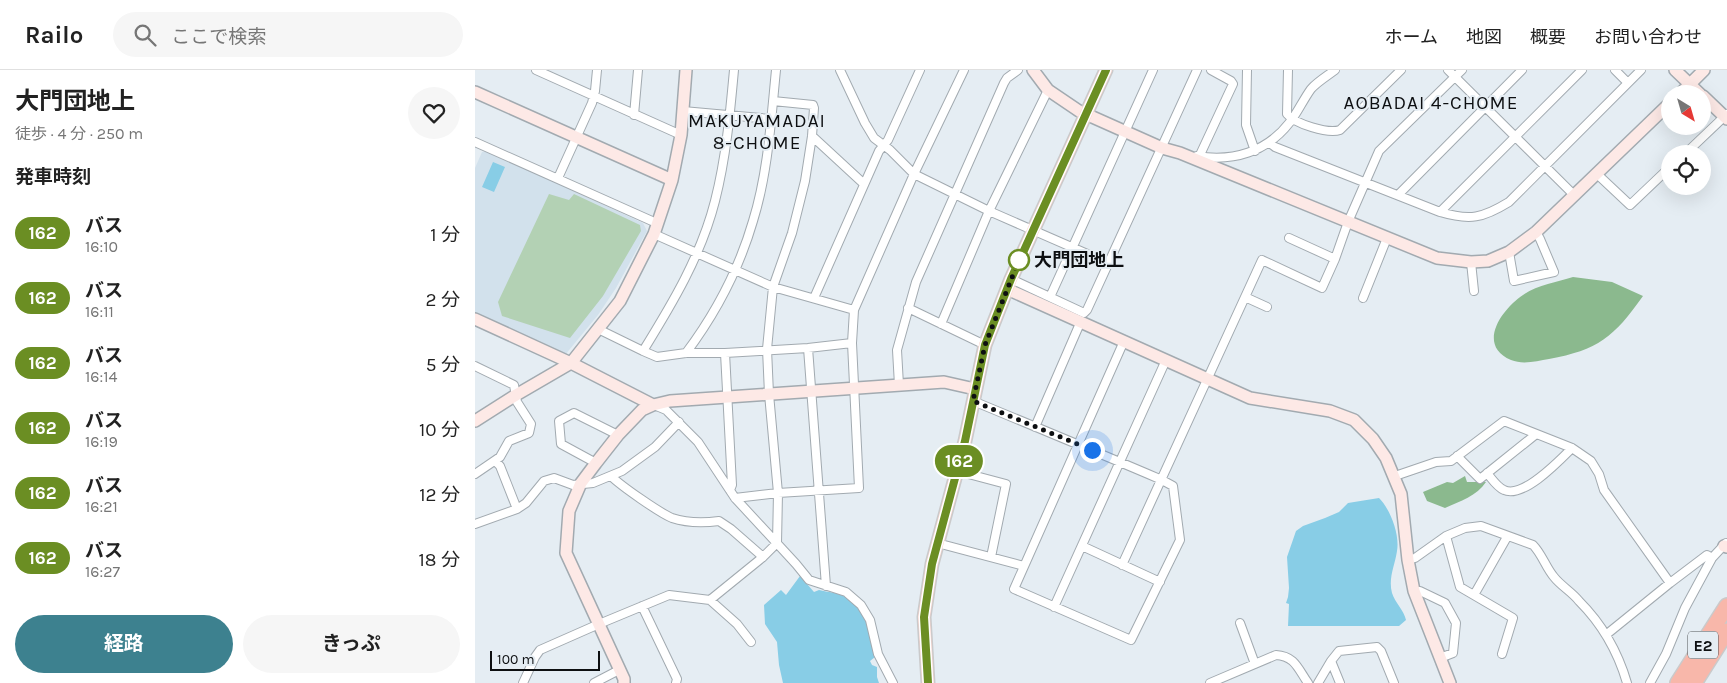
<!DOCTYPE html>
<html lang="ja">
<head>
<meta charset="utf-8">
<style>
	:root { --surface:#fff; --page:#f6f6f6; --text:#222; --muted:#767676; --line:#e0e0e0; --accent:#3d818f }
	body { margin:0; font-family:Karla,"Noto Sans JP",sans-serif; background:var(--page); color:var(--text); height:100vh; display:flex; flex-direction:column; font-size:19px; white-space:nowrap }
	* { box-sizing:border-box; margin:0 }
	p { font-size:16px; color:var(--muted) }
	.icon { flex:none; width:28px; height:28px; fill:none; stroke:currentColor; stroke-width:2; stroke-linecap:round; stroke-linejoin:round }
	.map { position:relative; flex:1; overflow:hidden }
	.sheet { display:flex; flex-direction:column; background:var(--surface); width:475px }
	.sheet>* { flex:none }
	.badge { padding:0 10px; border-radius:16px; font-size:18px; line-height:32px }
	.needle { width:32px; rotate:143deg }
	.tools { position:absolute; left:1186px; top:15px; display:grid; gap:10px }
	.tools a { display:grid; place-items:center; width:50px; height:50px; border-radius:50%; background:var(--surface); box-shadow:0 5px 20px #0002; font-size:25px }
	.scale { position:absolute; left:15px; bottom:12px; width:110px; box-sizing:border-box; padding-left:5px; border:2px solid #0d0f11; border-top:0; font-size:14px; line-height:18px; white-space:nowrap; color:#0d0f11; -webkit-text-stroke:4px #e5edf3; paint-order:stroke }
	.you { position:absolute; width:25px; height:25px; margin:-12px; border:4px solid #fff; border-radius:50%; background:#1a73e8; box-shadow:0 0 0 8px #1a73e833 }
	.map>.badge { position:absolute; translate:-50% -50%; box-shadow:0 0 0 2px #fff }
	h2 { padding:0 15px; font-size:19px; line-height:45px }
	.round { display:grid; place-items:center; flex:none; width:52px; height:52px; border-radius:26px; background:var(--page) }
	.headline { display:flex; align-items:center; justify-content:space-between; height:85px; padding:0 15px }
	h1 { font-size:24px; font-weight:700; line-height:38px }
	.cta { display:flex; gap:10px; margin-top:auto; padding:10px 15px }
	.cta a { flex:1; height:58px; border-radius:30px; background:var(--accent); color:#fff; font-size:20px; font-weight:700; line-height:58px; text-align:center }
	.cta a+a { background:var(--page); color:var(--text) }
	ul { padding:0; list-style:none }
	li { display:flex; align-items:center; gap:15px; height:65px; padding:0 15px }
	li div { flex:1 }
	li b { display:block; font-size:19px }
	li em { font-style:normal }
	li .badge { min-width:55px; font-weight:700; text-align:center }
	header { display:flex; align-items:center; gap:30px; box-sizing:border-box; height:70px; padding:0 25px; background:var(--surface); border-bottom:1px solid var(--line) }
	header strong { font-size:24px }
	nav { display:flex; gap:28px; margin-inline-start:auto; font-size:18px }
	.search { width:350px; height:45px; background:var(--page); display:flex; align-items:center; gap:12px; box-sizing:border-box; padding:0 18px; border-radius:28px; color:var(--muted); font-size:19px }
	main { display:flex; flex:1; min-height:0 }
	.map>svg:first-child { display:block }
</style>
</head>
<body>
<header>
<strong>Railo</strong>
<div class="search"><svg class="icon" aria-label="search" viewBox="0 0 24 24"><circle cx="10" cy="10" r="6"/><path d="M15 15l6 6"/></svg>ここで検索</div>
<nav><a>ホーム</a><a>地図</a><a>概要</a><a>お問い合わせ</a></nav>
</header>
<main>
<section class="sheet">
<div class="headline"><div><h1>大門団地上</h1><p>徒歩 · 4 分 · 250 m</p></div><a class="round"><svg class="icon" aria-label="heart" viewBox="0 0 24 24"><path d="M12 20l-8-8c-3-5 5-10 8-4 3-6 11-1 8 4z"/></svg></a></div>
<h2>発車時刻</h2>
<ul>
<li><span class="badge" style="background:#6b8e23;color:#fff">162</span><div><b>バス</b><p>16:10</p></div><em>1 分</em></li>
<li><span class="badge" style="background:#6b8e23;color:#fff">162</span><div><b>バス</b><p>16:11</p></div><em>2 分</em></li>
<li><span class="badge" style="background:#6b8e23;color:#fff">162</span><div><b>バス</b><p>16:14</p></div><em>5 分</em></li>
<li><span class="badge" style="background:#6b8e23;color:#fff">162</span><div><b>バス</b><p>16:19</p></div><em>10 分</em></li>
<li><span class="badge" style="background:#6b8e23;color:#fff">162</span><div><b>バス</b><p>16:21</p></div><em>12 分</em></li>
<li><span class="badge" style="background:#6b8e23;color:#fff">162</span><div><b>バス</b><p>16:27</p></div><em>18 分</em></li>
</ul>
<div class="cta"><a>経路</a><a>きっぷ</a></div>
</section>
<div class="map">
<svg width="1252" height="613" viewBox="0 0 1252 613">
	<rect width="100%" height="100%" fill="#e5edf3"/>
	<path fill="#d2e1ec" d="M12,81l156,72 4,8 -31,57 -18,27 -33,40 -90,-41v-146l7,-16z"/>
	<path fill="#b3d1b4" d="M74,124l20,6 5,-6 66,31 1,6 -38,65 -33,42 -68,-22 -4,-14z"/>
	<path fill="#8bb98e" d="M1098,207l39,5 31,14c-29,41 -45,54 -94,63 -12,2 -26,6 -38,1 -35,-15 -9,-51 12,-65 14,-10 34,-13 50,-18z
		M990,406l2,6h19c-9,14 -26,19 -41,26l-18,-7 -4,-9 24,-10 6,1z"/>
	<path fill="#88cde6" d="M18,92l12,5 -11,25 -12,-5z
		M904,428c11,11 21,36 18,53 -2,14 -9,27 -5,42 3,10 12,17 14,27l-7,6h-111l1,-22 -3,-1 2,-6 1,-9 -2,-31 9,-26 7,-5 22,-8 14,-6 9,-9z
		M325,506l14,16 5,-2c9,2 19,3 27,7 21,10 24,39 29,60l-5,4 2,4 5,2v10l2,6h-96l-4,-18 -2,-23 -12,-18 -1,-19 17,-15 5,5z"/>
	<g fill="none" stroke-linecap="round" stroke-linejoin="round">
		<defs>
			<path id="street" d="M61,0l145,65
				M365,0l25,53 9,15 16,12 24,24 75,37 119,52
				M772,0l-1,55 9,26
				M813,0l-1,44c8,10 41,20 53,16l61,-60
				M973,0l127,126
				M1140,0l13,13
				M208,41l88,8
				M159,45l4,-45
				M337,66l52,48
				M0,72l177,79 6,2
				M795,73l5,4 165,65c30,9 43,6 69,-10l132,-132
				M1210,84l42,-40
				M722,86c36,6 70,-4 93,-34 8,-10 13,-22 21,-33 6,-7 16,-13 24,-19
				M724,87l34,-73 -2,-3 -20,-11
				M1122,104l33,31 40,-38
				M83,108l34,-75 3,-12 2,-21
				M923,125l124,-125
				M965,142l142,-142
				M179,164l119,53 81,23
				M814,168l46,21
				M1034,182l5,29 40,-9 -14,-33 -4,-7
				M996,192l3,29
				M536,209l73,34 3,-3 110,-240
				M575,227l103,-227
				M770,227l22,10
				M339,228l65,-147 9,-11 32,-70
				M888,228l24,-60
				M433,238l77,37
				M466,254l48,-113 59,-121
				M123,259l45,22 14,6 29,-4h39l83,-5 44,-5
				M333,278l18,238
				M168,281c29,-47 58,-95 72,-150 11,-43 15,-87 19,-131
				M211,283c30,-40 53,-84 67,-132 15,-48 18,-101 23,-151
				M250,283l7,132 -2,5
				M0,296l39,19 3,17 14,22 -2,9 -20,8 -9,16 -25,17
				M424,315l-2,-35 19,-68 88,-199 3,-5 11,-8
				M498,331c63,26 126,52 189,79l11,6 7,54 -49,100 -117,-51 110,-248
				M179,335l12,5 32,32 37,56 61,66 13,16 37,12 15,13 9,15 8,34 15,29
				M560,357l46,-106
				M982,386l23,23 55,-44
				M20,391l5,5 17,43
				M121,393l-35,-19 -2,-23 15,-8 44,22
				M482,401l49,13 -15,73
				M1012,403c5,6 10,14 17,17 19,9 55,-29 68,-42
				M136,406c10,10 49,37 61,42 15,5 32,5 47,3l12,8 32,28
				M920,406l41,-14 15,-1 53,-40 68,27 19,13 8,13 5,16 66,93
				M260,428l43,-5 81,-5 -7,-145 2,-33 60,-136 50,-104
				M0,454l42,-15 9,-6 18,-22 10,-3 19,7 20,-2 29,-12 33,-24 24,-25
				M971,466l14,51 53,31 -11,36
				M462,473l87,23
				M607,476l78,36
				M933,490l7,-2 31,-22 19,-8 16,-2 52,19c9,9 13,23 21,32 7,9 18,15 25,24 23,23 39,51 48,82
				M647,495l140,-305 60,28 13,-29 13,-37 31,-71 83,-81
				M939,521h6l25,12 11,20 -3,30 -13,5
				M999,525l33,-58
				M235,530l53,-43 14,-14 1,-50 -9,-99 -2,-45 6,-62 19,-54 13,-52 7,-45 2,-28 -1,-3 -40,-4
				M167,536l35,73 -1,4
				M579,537l112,-247
				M765,553l15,41
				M1132,564l63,-51 37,-28 5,3
				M48,613l12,-26 5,-7 59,-26 70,-29 41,5 27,24 14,18
				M119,613l25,-13
				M735,613l66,-28c19,1 22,14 32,28
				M843,613l13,-22
				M865,613l-9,-22 8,-10 38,-4 4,4 13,32
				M1175,613l16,-29 19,-46 27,-50 14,-15"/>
			<path id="secondary" d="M558,0l15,20 31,21 83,37 18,5 257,105 34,4 17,-1 21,-9 27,-20 134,-129
				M1200,0l25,24
				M0,22l197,88
				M1205,24l24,-24
				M1228,26l24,23
				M532,219l243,109 80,13 24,9 19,19 13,19 15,36 7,66 6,31 36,92
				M0,249l96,44 82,42 17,-4 274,-19 31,7
				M0,351l41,-26 55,-32 49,-62 34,-67 18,-54 9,-45 5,-65
				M1249,476l3,1
				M149,613v-4l-58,-126 3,-42 12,-28 15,-20 22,-28 24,-25 11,-5"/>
			<path id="primary" d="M453,613l-4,-66 8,-53 33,-123 20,-96 26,-66 95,-209"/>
			<path id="highway" d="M1203,613l49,-77
				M1219,613l33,-52"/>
		</defs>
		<use href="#street" stroke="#a2aab0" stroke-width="10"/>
		<use href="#secondary" stroke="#a2aab0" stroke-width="14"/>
		<use href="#primary" stroke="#cacacb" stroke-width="15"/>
		<use href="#highway" stroke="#cacacb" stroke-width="18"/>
		<use href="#street" stroke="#fff" stroke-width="8"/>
		<use href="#secondary" stroke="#fde9e6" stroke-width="11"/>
		<use href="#primary" stroke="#fbd4cc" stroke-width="12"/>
		<use href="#highway" stroke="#f8b7aa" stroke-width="15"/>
	</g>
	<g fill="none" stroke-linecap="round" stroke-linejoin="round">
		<defs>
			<path id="line" d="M453,613l-4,-66 8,-53 33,-123 20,-96 26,-66 95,-209"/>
		</defs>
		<use href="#line" stroke="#fff" stroke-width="11"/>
		<use href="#line" stroke="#6b8e23" stroke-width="8"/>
		<path stroke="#0d0f11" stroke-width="5" stroke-dasharray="0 9" d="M544,190l-34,85 -12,56 119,49"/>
	</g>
	<circle fill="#fff" stroke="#6b8e23" stroke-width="2.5" cx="544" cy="190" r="10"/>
	<g text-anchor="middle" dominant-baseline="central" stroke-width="4" stroke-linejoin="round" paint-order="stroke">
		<rect fill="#e5edf3" stroke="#4e5255" stroke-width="1" x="1213" y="561.5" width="30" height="27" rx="4"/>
		<g font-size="16" font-weight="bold" fill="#0d0f11">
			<text x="1228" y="575">E2</text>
		</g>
		<g font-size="18" font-weight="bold" fill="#0d0f11" stroke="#e5edf3" text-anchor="start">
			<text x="559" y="190">大門団地上</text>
		</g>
		<g font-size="19" letter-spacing="1" fill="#0d0f11" stroke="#e5edf3">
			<text x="956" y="33">AOBADAI 4-CHOME</text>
			<text x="282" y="51">MAKUYAMADAI<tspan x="282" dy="22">8-CHOME</tspan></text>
		</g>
	</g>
</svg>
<div class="tools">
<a><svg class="needle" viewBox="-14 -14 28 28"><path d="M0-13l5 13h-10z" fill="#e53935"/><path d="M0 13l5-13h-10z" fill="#767676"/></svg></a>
<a><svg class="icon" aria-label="locate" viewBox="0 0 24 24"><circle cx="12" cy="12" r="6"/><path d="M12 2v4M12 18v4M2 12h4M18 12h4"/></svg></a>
</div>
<div class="scale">100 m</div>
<div class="you" style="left:617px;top:380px"></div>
<b class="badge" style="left:484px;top:391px;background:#6b8e23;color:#fff">162</b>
</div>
</main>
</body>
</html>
